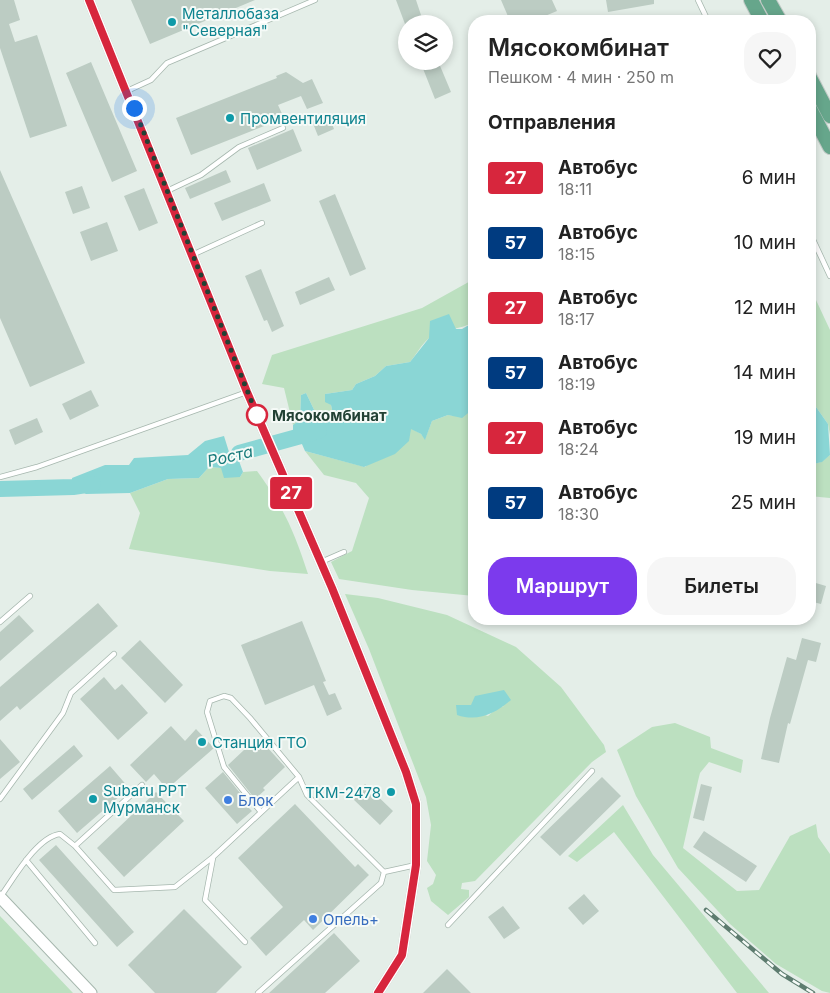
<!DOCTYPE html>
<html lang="ru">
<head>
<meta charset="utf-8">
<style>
	:root { --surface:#fff; --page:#f6f6f6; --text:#222; --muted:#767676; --accent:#7c3aed }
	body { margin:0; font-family:Inter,sans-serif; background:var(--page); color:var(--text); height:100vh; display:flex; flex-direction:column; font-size:19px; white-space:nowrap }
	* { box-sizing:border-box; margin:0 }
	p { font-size:16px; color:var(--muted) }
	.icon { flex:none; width:28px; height:28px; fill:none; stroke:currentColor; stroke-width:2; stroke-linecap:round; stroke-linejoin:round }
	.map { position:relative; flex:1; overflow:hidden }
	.side { position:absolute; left:468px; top:15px; width:348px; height:610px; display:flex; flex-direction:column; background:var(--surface); border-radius:20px; box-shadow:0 2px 8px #0003 }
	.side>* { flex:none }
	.badge { padding:0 10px; border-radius:4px; font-size:18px; line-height:32px }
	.tools { position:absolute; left:398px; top:15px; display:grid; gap:10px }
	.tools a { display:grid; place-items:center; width:55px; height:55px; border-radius:50%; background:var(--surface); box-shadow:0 2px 8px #0003; font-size:25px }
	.you { position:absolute; width:25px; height:25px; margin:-12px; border:4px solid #fff; border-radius:50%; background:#1a73e8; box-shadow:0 0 0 8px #1a73e833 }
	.map>.badge { position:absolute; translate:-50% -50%; box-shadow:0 0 0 2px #fff }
	h2 { padding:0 20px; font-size:19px; line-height:45px }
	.round { display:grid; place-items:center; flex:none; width:52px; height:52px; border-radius:20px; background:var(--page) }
	.overview { display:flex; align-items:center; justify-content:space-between; height:85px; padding:0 20px }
	h1 { font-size:24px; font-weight:600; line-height:38px }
	.action { display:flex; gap:10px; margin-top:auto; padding:10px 20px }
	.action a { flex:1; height:58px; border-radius:20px; background:var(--accent); color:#fff; font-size:20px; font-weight:600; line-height:58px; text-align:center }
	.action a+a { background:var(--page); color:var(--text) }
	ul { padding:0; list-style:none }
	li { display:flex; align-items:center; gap:15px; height:65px; padding:0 20px }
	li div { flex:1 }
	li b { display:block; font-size:19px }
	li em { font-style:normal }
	li .badge { min-width:55px; font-weight:700; text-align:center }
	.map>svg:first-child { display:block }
</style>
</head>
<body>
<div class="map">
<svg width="830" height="993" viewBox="0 0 830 993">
	<rect width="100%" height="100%" fill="#e4eee8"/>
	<path fill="#bce0c0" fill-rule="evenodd" d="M474,279v43c-14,8 -34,7 -46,17 -7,6 -12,16 -18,23l-24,4 -11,10 -19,8 -4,6 -27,4 6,11 2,9 -6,6h-8l-13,-27 -5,2 -1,25 -7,5 -9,-37 -22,-4 10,-29 150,-47z
		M809,285l21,45v105l-2,-11 -19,-27z
		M474,406v190l-62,-6 -73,-11 -8,-17 21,-11 17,-53 -13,-15 -32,-8 -19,-24 60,16 46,-39 10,6 4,5 7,-18 16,-6 14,2z
		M830,455v43l-21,-2v-31l12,-3z
		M209,467l12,1 19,9 3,-5 14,-1c27,37 37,60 51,103l-38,-3 -141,-22 11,-36 -10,-20 38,-14 31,-1z
		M345,594l33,4 69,17 69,32 45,40 43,58 2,7 -14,10 -117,119 -13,2 -1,6 8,1v7l-21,18 -17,-14 -4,-13 6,-4 3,-9 -9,-14 4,-36 -5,-28 -57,-148zM457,705l47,1 -7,2 -9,8z
		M675,723l35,14 1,11 32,12 -2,13 -32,-11 -9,11 -2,8 -15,67 54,43 22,-1 31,-54 26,-12 2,13 12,17v139l-8,-2 -46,-27 -46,-40 -52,-56 -42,-72 -19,-46 35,-23z
		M623,805l30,50 116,138h-32l-123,-161 -37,30 -9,-6z
		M0,916l73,77h-73z"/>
	<path fill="#8ad6d5" d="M449,314l7,15h6l12,-7 -1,87 -11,9 -14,-3 -16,6 -7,19 -4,-6 -10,-5 -2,12 -14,13 -31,13 -59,-16 -7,-16 -5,-4v-6l7,-5 1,-25 5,-2 13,27h8l6,-6 -2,-9 -6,-3v-8l27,-4 4,-6 19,-8 11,-10 24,-4 19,-24 1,-17z
		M809,397l19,27 2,31 -8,7 -13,3z
		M224,436l5,16 12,-5 19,-2 1,5 -22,11 4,11 -3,5 -16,1 -3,-10 -12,-1 -10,11 -31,1 -38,14 -44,1 -13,-7 -1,-9 33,-13h24l5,-7 54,-3 17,-14z
		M504,690l7,10c-16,14 -33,22 -54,15l-1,-10h15l4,-9z"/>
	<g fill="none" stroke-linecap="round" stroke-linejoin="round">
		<path stroke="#8ad6d5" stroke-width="16" d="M239,453l80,-22
			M0,489l73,-2 20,-3"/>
	</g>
	<path fill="#bcccc3" d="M0,0h14l6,20 -11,4 6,18 22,-7 30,91 -37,12 -30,-90z
		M131,0h124l-105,44z
		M396,0h20l8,24h-19z
		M501,0h51l5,11 -24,10h-23z
		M606,0h48v4l-46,8z
		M420,61h18l13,31 -16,7z
		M91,62l46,109 -25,11 -46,-109z
		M286,72l17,11 9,-4 11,24 -16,6 -6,-13 -23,9 6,13 -93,37 -15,-37 101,-40 -1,-2z
		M328,114l6,15 -16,7 -6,-15z
		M293,129l9,22 -45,19 -9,-22z
		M0,170l85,193 -55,24 -30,-69z
		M226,170l5,12 -41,17 -5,-11z
		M264,183l7,18 -49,20 -8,-18z
		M82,186l8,22 -17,6 -8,-22z
		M144,188l14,35 -19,8 -15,-35z
		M335,194l31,75 -16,7 -31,-75z
		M107,222l11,29 -27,10 -11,-29z
		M261,269l23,57 -12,6 -5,-12 -3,1 -19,-45z
		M329,277l6,13 -35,15 -5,-13z
		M91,390l8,16 -29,14 -8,-16z
		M37,418l6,14 -28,13 -6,-15z
		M809,581l17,5 -5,18 -12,-3z
		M98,603l20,23 -98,84 -3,-4 -17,15v-34z
		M19,615l15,16 -34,30v-29z
		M302,621l24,60 -3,1 6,13 6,-2 7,16 -15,7 -13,-31 -49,20 -24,-60z
		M802,638l19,5 -5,19 -8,-2 -18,64 -2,-1 -9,40 -18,-4 9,-41 17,-61 9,3z
		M140,640l43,45 -18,18 -44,-45z
		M104,677l11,13 7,-6 26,29 -30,27 -38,-41z
		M171,726l14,15 11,-12 18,19 -47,41 -13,-15 -8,8 -16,-17z
		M258,737l27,30 -22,21 2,2 -10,9 -27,-34z
		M0,739l20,23 -20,17z
		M74,745l9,11 -51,44 -9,-11z
		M110,766l19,22 -52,45 -19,-22z
		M223,772l26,32 -2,2 5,5 -15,13 -32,-36z
		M602,777l19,19 -61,60 -20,-19z
		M365,784l28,27 -13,14 -28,-27z
		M701,784l11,3 -8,34 -11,-3z
		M156,792l28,29 -60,56 -27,-29z
		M295,804l60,63 3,-3 11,11 -56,55 -9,-10 -38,36 -16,-18 33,-31 -45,-49z
		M704,831l53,35 -11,16 -53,-35z
		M56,845l78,87 -17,15 -78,-87z
		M584,894l15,17 -16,14 -15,-17z
		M503,906l17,22 -16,11 -16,-22z
		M184,909l58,58 -26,26h-61l-27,-28z
		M334,933l26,28 -35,32h-56z
		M447,969l24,24h-48z"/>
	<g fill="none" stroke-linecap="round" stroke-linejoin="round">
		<defs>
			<path id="service" d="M698,0l10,21
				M127,91l24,-11 16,-17 148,-63
				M167,191l34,-16 38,-28 44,-19
				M809,231l21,45
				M192,255l70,-32
				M0,477l37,-10 210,-75
				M321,562l23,-10
				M0,622l30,-26
				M0,799l63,-86 8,-20 43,-39
				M261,812l-37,-45 -17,-55 3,-11 14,-5 7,2 19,20 49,59 8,18 77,77 32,-7
				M75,846l67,-61
				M213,858l-8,42 40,42
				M26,860l69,83
				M1,896c13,-18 36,-59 59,-62l15,12 39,44 61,-3 38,-30 86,-80
				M448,925l144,-154
				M258,993l123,-110 3,-11"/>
			<path id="minor" d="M89,0l158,392 85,196 74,184 10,32v61l-14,90 -24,38"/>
			<path id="tertiary" d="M0,897l91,96"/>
			<path id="primary" d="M751,0l11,21
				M768,0l12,21
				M809,76l21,40
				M809,107l21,40"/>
		</defs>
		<use href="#service" stroke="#a6b7ae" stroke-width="6"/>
		<use href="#minor" stroke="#a6b7ae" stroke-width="11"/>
		<use href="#tertiary" stroke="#a6b7ae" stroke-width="13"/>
		<use href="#primary" stroke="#c1cac6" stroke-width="16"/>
		<use href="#service" stroke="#fff" stroke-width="4.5"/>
		<use href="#minor" stroke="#fff" stroke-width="9"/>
		<use href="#tertiary" stroke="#fff" stroke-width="11"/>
		<use href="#primary" stroke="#66a68b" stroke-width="14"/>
		<defs>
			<path id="rail" d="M706,910l76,64 31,19"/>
		</defs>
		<use href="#rail" stroke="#5d7c6f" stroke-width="4.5"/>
		<use href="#rail" stroke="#f5faf7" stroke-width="2.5" stroke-dasharray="8" stroke-linecap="butt"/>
	</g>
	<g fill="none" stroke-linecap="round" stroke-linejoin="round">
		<defs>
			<path id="line" d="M89,0l158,392 85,196 74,184 10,32v61l-14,90 -24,38"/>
		</defs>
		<use href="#line" stroke="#fff" stroke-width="11"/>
		<use href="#line" stroke="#d7263d" stroke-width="8"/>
		<path stroke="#224134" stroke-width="5" stroke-dasharray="0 9" d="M134,108l123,307"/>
	</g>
	<g fill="#0f9aa8" stroke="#f5faf7" stroke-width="2">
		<circle cx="172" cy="22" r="5"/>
		<circle cx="230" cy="118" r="5"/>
		<circle cx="202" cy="742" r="5"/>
		<circle cx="391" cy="792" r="5"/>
		<circle cx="93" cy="799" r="5"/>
	</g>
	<circle fill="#fff" stroke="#d7263d" stroke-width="2.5" cx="257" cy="415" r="10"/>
	<g fill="#3f7fe0" stroke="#f5faf7" stroke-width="2">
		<circle cx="228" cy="800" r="5"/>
		<circle cx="313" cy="919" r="5"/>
	</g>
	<g text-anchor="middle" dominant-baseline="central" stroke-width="4" stroke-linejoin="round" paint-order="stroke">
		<g font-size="15" fill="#0d838f" stroke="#f5faf7" text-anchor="start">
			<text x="182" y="13">Металлобаза<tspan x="182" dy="17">"Северная"</tspan></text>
			<text x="240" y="118">Промвентиляция</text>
			<text x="212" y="742">Станция ГТО</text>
			<text x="103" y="790">Subaru РРТ<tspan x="103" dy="17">Мурманск</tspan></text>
			<text x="381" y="792" text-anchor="end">ТКМ-2478</text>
		</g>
		<g font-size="15" font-weight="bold" fill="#224134" stroke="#f5faf7" text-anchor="start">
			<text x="272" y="415">Мясокомбинат</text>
		</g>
		<g font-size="15" fill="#366cbe" stroke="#f5faf7" text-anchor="start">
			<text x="238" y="800">Блок</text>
			<text x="323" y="919">Опель+</text>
		</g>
		<g font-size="16" font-style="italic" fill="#187b7b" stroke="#f5faf7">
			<text transform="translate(230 456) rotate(-13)">Роста</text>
		</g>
	</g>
</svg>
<div class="tools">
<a><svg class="icon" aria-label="layers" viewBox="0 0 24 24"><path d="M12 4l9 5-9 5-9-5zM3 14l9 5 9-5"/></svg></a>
</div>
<div class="you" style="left:134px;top:108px"></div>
<b class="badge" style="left:291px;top:493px;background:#d7263d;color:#fff">27</b>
<section class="side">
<div class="overview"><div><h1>Мясокомбинат</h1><p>Пешком · 4 мин · 250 m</p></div><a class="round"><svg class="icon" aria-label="heart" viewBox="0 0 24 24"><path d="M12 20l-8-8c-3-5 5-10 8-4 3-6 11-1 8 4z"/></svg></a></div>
<h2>Отправления</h2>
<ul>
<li><span class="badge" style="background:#d7263d;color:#fff">27</span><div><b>Автобус</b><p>18:11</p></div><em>6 мин</em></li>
<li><span class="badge" style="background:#003b80;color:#fff">57</span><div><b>Автобус</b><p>18:15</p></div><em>10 мин</em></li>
<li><span class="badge" style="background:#d7263d;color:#fff">27</span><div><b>Автобус</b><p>18:17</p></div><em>12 мин</em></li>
<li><span class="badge" style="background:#003b80;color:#fff">57</span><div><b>Автобус</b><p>18:19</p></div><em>14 мин</em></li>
<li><span class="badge" style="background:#d7263d;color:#fff">27</span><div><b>Автобус</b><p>18:24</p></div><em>19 мин</em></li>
<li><span class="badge" style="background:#003b80;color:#fff">57</span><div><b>Автобус</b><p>18:30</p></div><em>25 мин</em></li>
</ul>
<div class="action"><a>Маршрут</a><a>Билеты</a></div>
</section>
</div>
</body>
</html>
